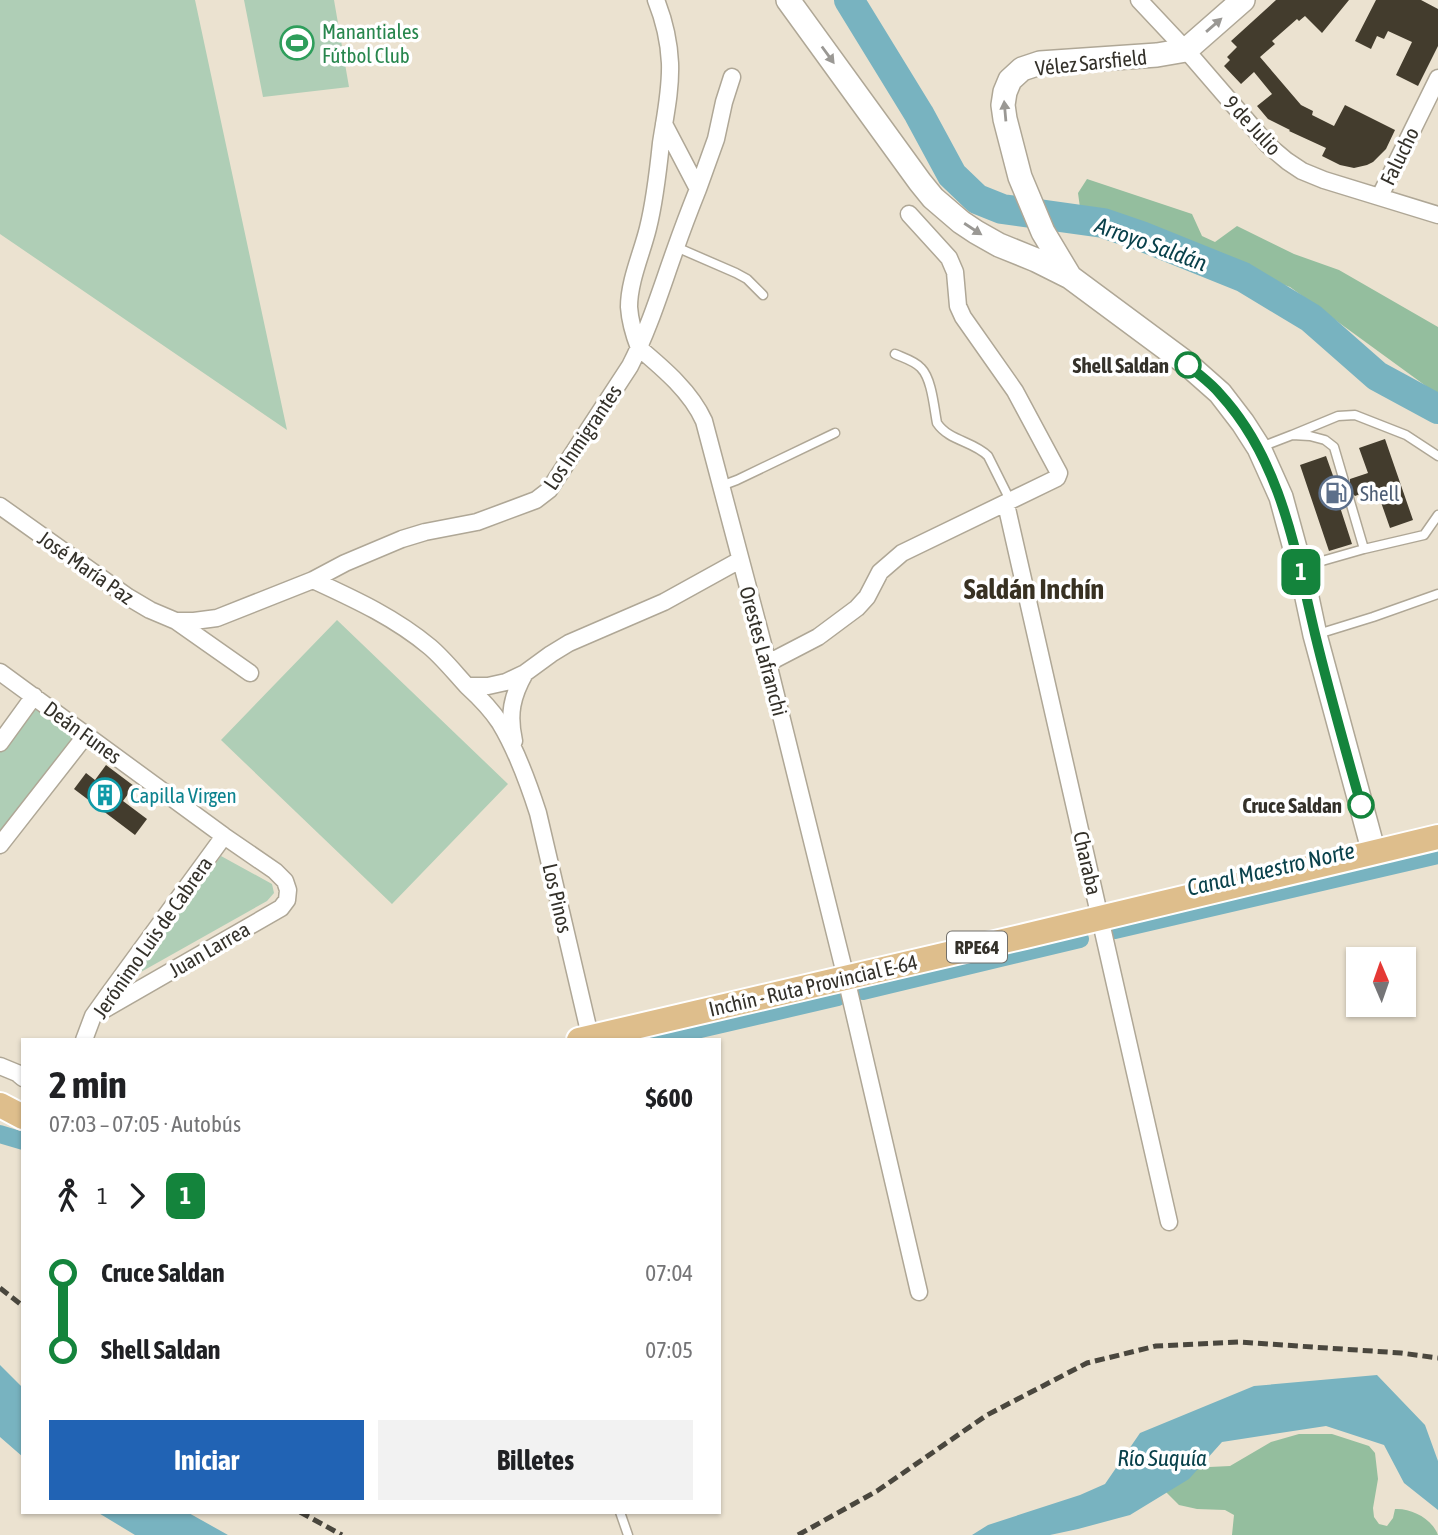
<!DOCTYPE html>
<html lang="es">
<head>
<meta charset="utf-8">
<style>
	:root { --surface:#fff; --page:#f2f2f2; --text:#202124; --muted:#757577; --accent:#2163b4 }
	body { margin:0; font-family:"Asap Condensed",sans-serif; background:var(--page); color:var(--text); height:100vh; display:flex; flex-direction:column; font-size:26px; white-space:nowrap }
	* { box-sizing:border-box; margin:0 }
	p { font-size:23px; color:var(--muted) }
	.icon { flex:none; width:38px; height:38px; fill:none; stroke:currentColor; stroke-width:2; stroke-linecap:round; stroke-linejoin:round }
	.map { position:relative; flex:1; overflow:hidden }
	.details { position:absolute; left:21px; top:1038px; width:700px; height:476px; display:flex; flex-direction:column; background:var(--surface); border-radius:0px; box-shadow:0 2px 5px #0004 }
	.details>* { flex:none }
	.badge { padding:0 14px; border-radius:10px; font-size:24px; line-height:46px }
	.needle { width:46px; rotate:358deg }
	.tools { position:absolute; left:1346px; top:947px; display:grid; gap:14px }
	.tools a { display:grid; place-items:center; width:70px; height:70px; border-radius:0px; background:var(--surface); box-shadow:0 2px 5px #0004; font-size:35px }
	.map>.badge { position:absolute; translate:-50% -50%; box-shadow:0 0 0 4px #fff }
	.legs { display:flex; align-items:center; gap:10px; height:77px; padding:0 28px; font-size:23px }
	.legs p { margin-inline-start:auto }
	.overview { display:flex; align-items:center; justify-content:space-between; height:119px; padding:0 28px }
	h1 { font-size:38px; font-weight:700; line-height:52px }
	.cta { display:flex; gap:14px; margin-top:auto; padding:14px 28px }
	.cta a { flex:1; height:80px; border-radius:0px; background:var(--accent); color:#fff; font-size:28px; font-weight:700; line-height:80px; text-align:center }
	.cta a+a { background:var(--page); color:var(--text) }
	ul { padding:0 28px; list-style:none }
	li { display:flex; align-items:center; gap:24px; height:77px; font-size:26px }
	li i { display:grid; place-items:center; width:10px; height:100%; margin:0 9px; background:currentColor }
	li i::after { content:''; width:18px; height:18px; margin:-9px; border:5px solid; border-radius:50%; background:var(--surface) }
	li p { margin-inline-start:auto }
	li:first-child i { background:linear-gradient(#0000 50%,currentColor 0) }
	li:last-child i { background:linear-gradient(currentColor 50%,#0000 0) }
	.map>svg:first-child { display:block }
</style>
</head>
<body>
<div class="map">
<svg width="1438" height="1535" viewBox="0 0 1438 1535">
	<rect width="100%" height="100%" fill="#ebe2d0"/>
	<path fill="#afceb6" d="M0,0h195l92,430 -287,-196z
		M244,0h90l15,87 -86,10z
		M337,620l171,164 -116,120 -171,-164z
		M34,696l52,39 -86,110v-102z
		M221,856l51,28 2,9 -7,8 -135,76z"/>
	<path fill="#94be9e" d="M1087,179l105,35 10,22 13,6 22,-16 57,28 45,16 99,57v66l-8,-4 -140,-102 -209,-72 -3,-22z
		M1299,1434h33l37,12 6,7 3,26 -5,29 1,9 5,7 8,2 6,-8 2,-9c17,-1 37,10 43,26h-206l2,-20 -9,-5 -28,-1 -18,-4 -13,-13 23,-24 41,-2 41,-24z"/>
	<path fill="#78b3c0" d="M0,1365l23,23v69l-23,-20z
		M1377,1375l48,50 13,36v49l-34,-27 -20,-38 -58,-19 -104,16 -33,37 -59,36 -52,14 -28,6h-78l16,-10 92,-30 25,-11 35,-51 114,-47z
		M97,1512h90l41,23h-93z"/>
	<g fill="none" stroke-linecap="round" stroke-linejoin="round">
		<path stroke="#78b3c0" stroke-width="18" d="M1115,930l323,-75
			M863,991l217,-52
			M653,1040l185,-43
			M0,1134l23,7"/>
		<path stroke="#78b3c0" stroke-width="30" d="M849,0l70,114 33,61 25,24 25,10 101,14 38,13 102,41 68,41 66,58 61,33"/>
	</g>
	<path fill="#433c2d" d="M1276,0h73l-27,33 -17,-17 -6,5 -2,-2 -25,22 3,3 -15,13 41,48 12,6 -1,4 22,11 11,-21 50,25 -9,19 -13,13 -6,3 -13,3 -14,-3 -18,-9 4,-8 -37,-17 1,-1 -22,-11 -11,-13 15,-12 -18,-22 -13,12 -17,-18 6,-6 -3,-3 10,-10 -6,-6z
		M1376,0h45l17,9v37l-20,40 -22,-11 16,-33 -24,-11 -4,8 -7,-3 -6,13 -16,-8z
		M1385,439l28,81 -23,8 -14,-40 -21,8 -4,-4h-4l-4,4v4l-5,1 14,43 -23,7 -29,-86 26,-9 10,28h2l4,3h4l4,-4v-4l18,-6 -9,-25z
		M106,765l28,21 -11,15 24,18 -12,16 -61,-46 12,-16 9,7z"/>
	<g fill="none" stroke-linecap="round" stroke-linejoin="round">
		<defs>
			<path id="service" d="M676,247l60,26 11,6 16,16
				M895,354c9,4 20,7 26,14 11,11 13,40 16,55 12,18 36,18 51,33l23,46
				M1292,435l46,-19 17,-1 51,20 32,21
				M1261,447l31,-12 18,1 15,4 9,7 10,34
				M721,486l16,-6 98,-47
				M1364,549l60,-14 14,-20
				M1301,567l63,-18 -15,-51
				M1318,634l55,-17 65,-23
				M620,1512l8,23"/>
			<path id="minor" d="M1139,0l47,50 82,95 19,16 15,10 22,9 114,35
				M698,189l18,-50 8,-37 8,-25
				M1380,196l58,-118
				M639,348c25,21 52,44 65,73l64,242 78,315 73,314
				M639,348c-5,-13 -9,-27 -10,-41 0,-26 13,-54 19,-79 7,-28 10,-56 13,-85 4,-26 10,-53 9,-80 -1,-22 -6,-43 -14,-63
				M1006,504l163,718
				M0,506l128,91 22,13 26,11 74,52
				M313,580c41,19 81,37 117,67 13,11 25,26 37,39h21l18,-4 19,-9 26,-19 18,-11 95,-41 76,-42
				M176,621h18l23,-3 96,-38 32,-17 57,-24 23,-7 52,-10 59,-22 13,-10 81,-124c19,-37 31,-77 45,-116 7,-20 15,-41 23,-61l-34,-65
				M768,663l50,-26 39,-29 10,-11 13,-25 22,-19 155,-75 2,-5 -44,-82 -52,-74 -5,-11 -3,-34 -6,-14 -40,-44
				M0,672l224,164 51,35 10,10 3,9 -1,10 -6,8 -188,108
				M467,686c12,11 24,23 33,37 17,28 28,59 38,90l53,227
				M514,741c-6,-27 -2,-45 11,-68
				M0,743l34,-47
				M0,845l86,-110
				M84,1040l9,-24 15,-21 116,-159
				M0,1066l17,7 6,5"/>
			<path id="secondary" d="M788,0l132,182 13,16 28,24 15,10 23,13 37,15 34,17 116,86 34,30 23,30 16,25 22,49 21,77 13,61 59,218
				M1070,277l-27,-45 -23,-55 -15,-58 -2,-14 2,-13 5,-12 12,-11 18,-6 117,-8 29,-5 57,-50"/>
			<path id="primary" d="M579,1040l446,-104 413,-99
				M0,1105l23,12"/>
		</defs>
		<use href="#service" stroke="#afa796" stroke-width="11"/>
		<use href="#minor" stroke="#afa796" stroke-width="19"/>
		<use href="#secondary" stroke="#afa796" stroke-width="26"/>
		<use href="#primary" stroke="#fff" stroke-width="28"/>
		<use href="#service" stroke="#fff" stroke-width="8"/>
		<use href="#minor" stroke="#fff" stroke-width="16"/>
		<use href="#secondary" stroke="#fff" stroke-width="23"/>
		<use href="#primary" stroke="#debe8c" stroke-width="24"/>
		<path stroke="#4a473e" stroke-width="5" stroke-dasharray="10 5" stroke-linecap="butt" d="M0,1288l23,18
			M300,1512l42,23
			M798,1535l79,-44 110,-76 100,-52 69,-17 82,-4 163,11 37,5"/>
	</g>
	<defs><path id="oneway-solid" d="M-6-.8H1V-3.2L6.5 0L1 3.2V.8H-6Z" transform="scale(1.75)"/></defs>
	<g fill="#9a9894">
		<use href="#oneway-solid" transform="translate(1214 25) rotate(-41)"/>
		<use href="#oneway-solid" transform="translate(828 55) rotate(54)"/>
		<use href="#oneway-solid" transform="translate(1005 111) rotate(-95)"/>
		<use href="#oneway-solid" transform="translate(973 229) rotate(33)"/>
	</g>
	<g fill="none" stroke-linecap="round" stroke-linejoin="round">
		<defs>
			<path id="line-1" d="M1188,365c11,10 23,18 32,29 61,66 75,156 95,240 14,58 30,114 46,171"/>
		</defs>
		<use href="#line-1" stroke="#fff" stroke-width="16"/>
		<use href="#line-1" stroke="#14843c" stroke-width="10"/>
	</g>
	<defs>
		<symbol id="stadium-ring" viewBox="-11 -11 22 22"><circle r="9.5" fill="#fff" stroke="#2e9e5b" stroke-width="1.5"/><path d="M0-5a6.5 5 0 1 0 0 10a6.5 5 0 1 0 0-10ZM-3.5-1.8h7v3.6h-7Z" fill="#2e9e5b"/></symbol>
		<symbol id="fuel-ring" viewBox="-11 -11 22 22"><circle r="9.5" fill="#fff" stroke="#5c6f8a" stroke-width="1.5"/><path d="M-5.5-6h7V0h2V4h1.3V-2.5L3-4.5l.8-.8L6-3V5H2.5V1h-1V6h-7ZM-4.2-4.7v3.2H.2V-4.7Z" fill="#5c6f8a"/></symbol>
		<symbol id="building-ring" viewBox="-11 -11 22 22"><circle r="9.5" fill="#fff" stroke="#0f9aa8" stroke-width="1.5"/><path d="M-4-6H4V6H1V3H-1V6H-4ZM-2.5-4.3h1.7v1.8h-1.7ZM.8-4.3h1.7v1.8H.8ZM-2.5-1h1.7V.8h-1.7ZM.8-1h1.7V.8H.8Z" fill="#0f9aa8"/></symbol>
	</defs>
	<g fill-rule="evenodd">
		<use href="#stadium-ring" x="278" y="24" width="38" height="38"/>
		<use href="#fuel-ring" x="1317" y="474" width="38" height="38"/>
		<use href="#building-ring" x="86" y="776" width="38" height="38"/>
	</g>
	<g fill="#fff" stroke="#14843c" stroke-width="3.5">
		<circle cx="1188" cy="365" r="12"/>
		<circle cx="1361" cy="805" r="12"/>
	</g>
	<g text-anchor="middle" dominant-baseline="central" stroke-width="7" stroke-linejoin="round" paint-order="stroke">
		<rect fill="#fff" stroke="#716f6a" stroke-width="2" x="947" y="931.5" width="60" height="31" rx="5"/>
		<g font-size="19" font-weight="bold" fill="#34312a">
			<text x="977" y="947">RPE64</text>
		</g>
		<g font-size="21" fill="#27864d" stroke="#fff" text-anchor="start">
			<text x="322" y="31">Manantiales<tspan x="322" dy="24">Fútbol Club</tspan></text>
		</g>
		<g font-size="21" fill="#34312a" stroke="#fff">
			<text transform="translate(1091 62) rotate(-6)">Vélez Sarsfield</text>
			<text transform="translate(1253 125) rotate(47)">9 de Julio</text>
			<text transform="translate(1399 156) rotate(-64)">Falucho</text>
			<text transform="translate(582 437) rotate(-56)">Los Inmigrantes</text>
			<text transform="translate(86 567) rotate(35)">José María Paz</text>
			<text transform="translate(764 651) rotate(75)">Orestes Lafranchi</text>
			<text transform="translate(83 732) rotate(36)">Deán Funes</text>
			<text transform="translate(1088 863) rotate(77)">Charaba</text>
			<text transform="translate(558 898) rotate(77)">Los Pinos</text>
			<text transform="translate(152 937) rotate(-55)">Jerónimo Luis de Cabrera</text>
			<text transform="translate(209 949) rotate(-30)">Juan Larrea</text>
			<text transform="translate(813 985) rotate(-13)">Inchín - Ruta Provincial E-64</text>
		</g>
		<g font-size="21" font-weight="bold" fill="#34312a" stroke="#fff" text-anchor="end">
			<text x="1169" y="365">Shell Saldan</text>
			<text x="1342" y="805">Cruce Saldan</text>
		</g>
		<g font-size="21" fill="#4e5e75" stroke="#fff" text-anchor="start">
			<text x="1360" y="493">Shell</text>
		</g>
		<g font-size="21" fill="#0d838f" stroke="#fff" text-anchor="start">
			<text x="130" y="795">Capilla Virgen</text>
		</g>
		<g font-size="23" font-style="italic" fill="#09414b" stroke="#fff">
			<text transform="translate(1151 244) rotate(20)">Arroyo Saldán</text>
			<text transform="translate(1271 869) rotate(-13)">Canal Maestro Norte</text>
			<text x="1162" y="1458">Río Suquía</text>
		</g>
		<g font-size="28" font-weight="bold" fill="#383122" stroke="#fff">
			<text x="1034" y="589">Saldán Inchín</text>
		</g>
	</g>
</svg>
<div class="tools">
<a><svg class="needle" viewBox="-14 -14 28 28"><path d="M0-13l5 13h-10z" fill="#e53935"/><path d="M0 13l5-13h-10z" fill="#757577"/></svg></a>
</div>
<b class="badge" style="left:1301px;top:572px;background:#14843c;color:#fff">1</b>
<section class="details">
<div class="overview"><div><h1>2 min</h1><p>07:03 – 07:05 · Autobús</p></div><b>$600</b></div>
<div class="legs"><svg class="icon" aria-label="walk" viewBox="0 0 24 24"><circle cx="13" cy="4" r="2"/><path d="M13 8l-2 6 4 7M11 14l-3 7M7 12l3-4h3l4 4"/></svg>1<svg class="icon" aria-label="forward" viewBox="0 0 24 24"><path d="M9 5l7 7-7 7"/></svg><b class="badge" style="background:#14843c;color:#fff">1</b></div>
<ul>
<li><i style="color:#14843c"></i><b>Cruce Saldan</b><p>07:04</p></li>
<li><i style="color:#14843c"></i><b>Shell Saldan</b><p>07:05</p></li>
</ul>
<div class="cta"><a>Iniciar</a><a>Billetes</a></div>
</section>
</div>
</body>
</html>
